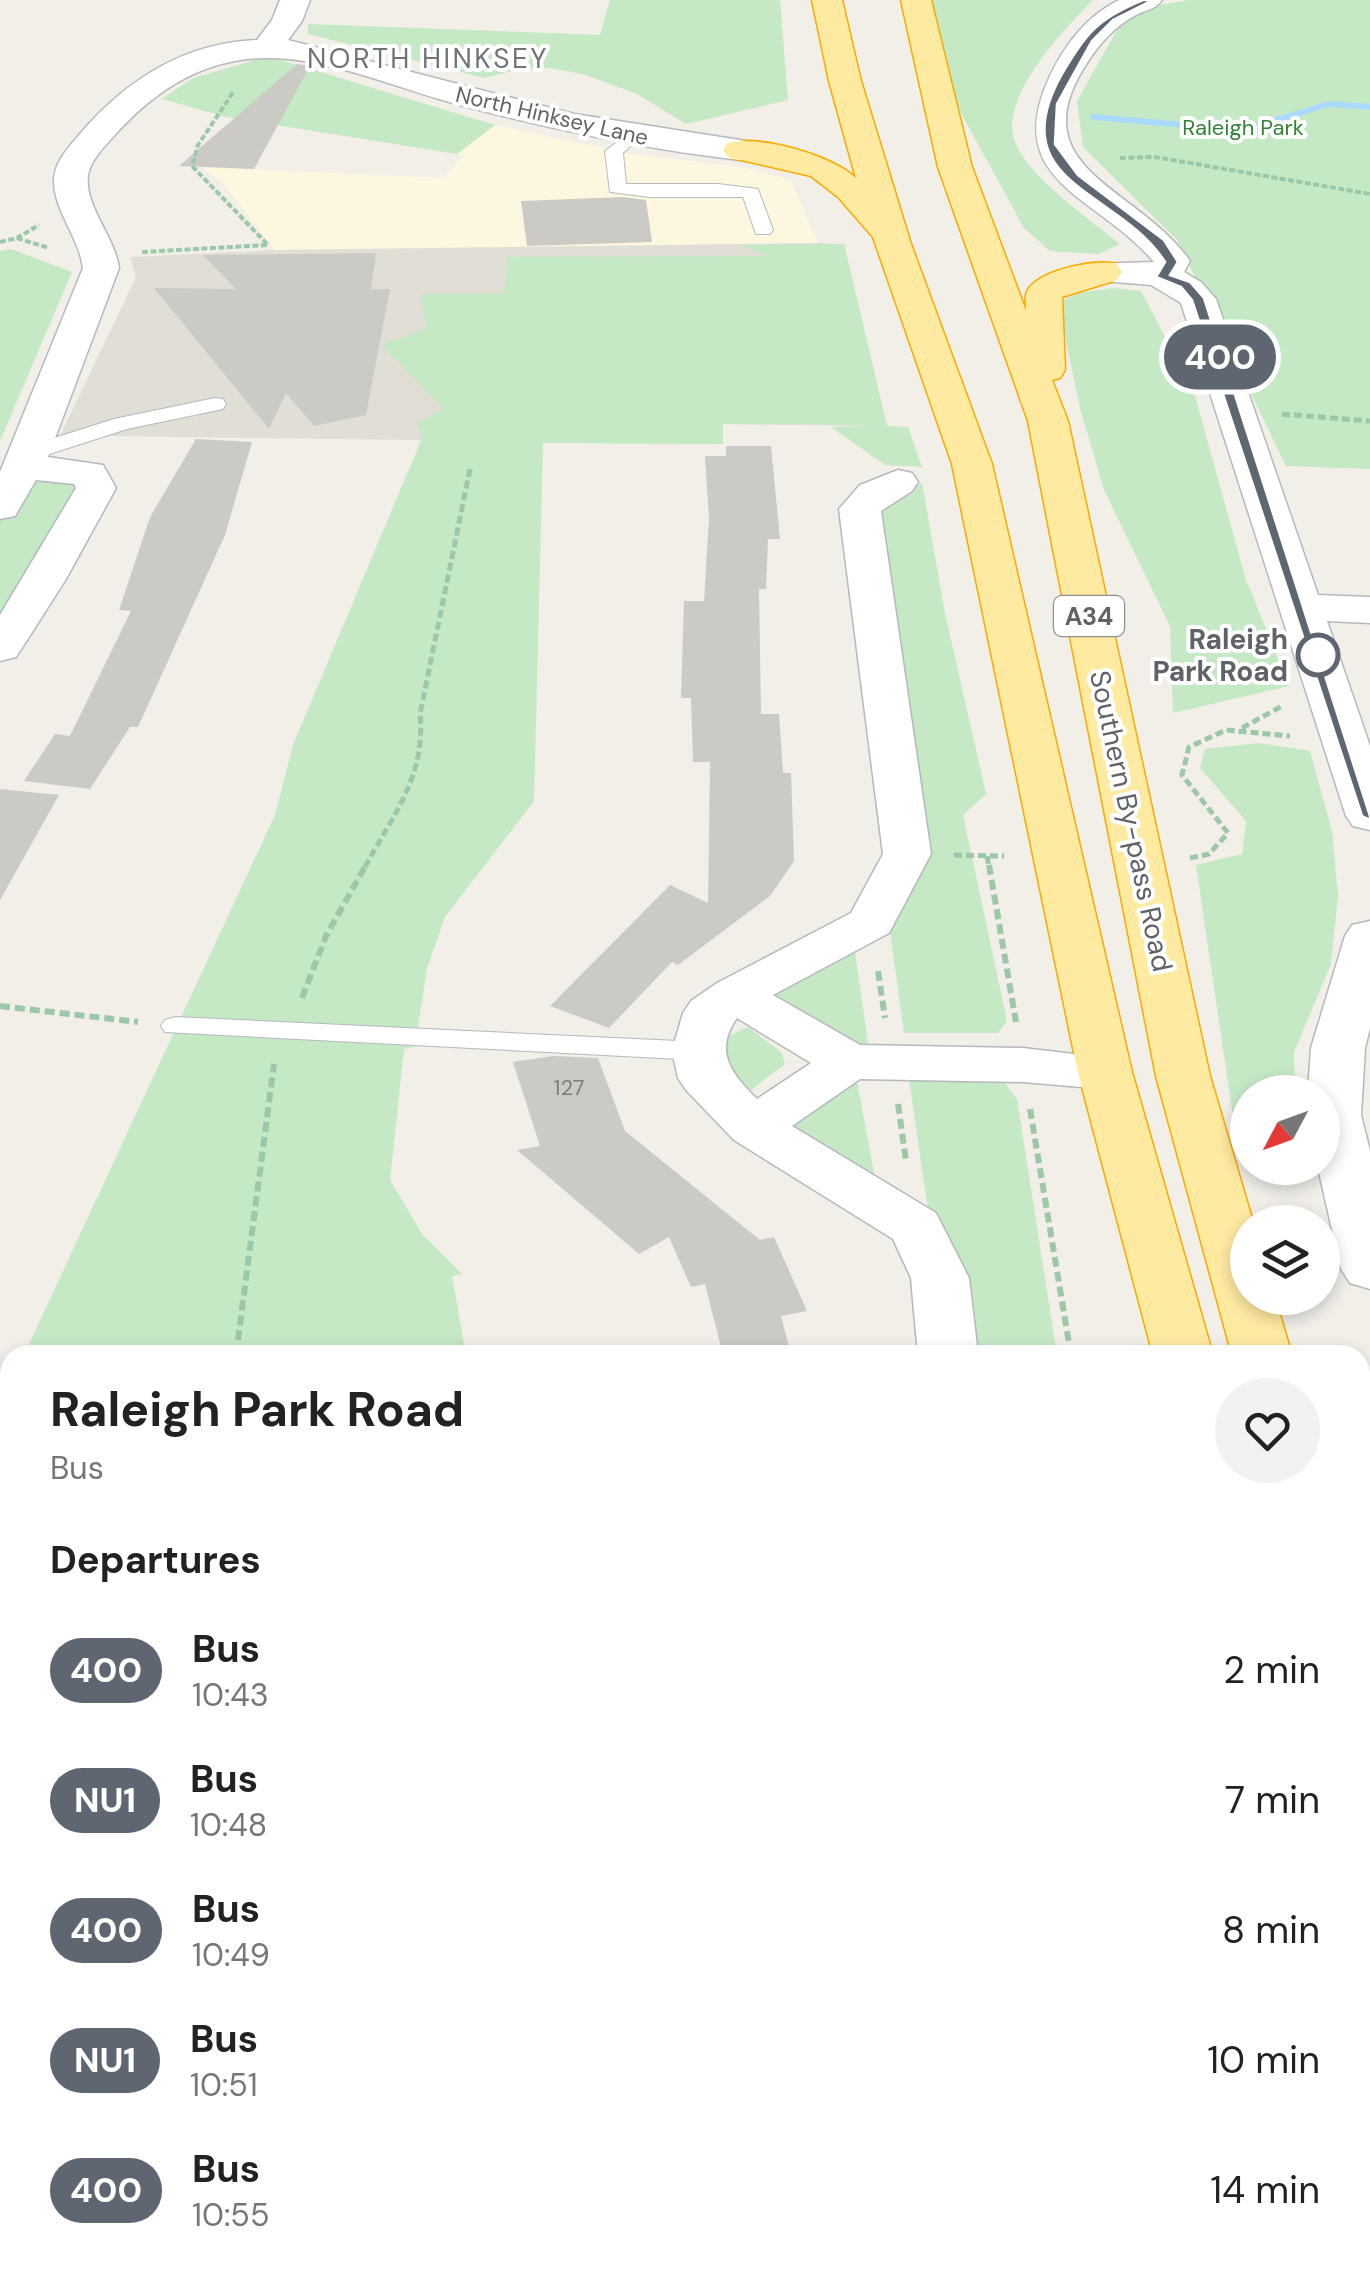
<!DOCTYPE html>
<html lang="en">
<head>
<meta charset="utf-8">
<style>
	:root { --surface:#fff; --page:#f2f2f2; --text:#222; --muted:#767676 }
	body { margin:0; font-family:"DM Sans",sans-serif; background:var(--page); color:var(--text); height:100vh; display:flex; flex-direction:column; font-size:38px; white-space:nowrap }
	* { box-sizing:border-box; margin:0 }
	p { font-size:32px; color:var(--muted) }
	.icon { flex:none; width:55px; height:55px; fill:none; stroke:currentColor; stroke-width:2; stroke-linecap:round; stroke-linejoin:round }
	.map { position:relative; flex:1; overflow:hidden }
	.drawer { position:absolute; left:0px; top:1345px; width:1370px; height:932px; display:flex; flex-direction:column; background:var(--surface); border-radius:30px 30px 0 0; box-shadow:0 5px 15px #0003 }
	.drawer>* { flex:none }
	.badge { padding:0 20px; border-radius:32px; font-size:35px; line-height:65px }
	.needle { width:65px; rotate:229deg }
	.tools { position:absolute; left:1230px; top:1075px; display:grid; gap:20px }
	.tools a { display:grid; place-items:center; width:110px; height:110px; border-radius:50%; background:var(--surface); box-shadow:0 5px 15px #0003; font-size:50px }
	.map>.badge { position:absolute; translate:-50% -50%; box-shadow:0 0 0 5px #fff }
	h2 { padding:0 50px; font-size:38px; line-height:90px }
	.round { display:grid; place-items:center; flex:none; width:105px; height:105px; border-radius:52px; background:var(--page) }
	.overview { display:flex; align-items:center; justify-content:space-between; height:170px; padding:0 50px }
	h1 { font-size:48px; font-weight:700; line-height:75px }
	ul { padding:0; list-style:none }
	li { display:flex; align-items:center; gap:30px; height:130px; padding:0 50px }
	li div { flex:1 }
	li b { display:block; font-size:38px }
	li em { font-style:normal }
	li .badge { min-width:110px; font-weight:700; text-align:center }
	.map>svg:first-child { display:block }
</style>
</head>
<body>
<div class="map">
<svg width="1370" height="2277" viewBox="0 0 1370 2277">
	<rect width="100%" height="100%" fill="#f1efe8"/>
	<path fill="#fef7e0" d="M495,125l136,29 112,13 48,13 27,63 -544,7 -51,-67 -21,-16 241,11 21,-22 -7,-2z"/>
	<path fill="#e1ded6" d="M818,243l26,1 43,182 -164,-2v20l-613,-8 -24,6 -24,-1 -1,-7 75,-157 -6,-20 144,-7z"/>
	<path fill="#c5e8c5" d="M610,0h170l8,100 -102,24 -49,-30 -51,-19 -35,-7 -31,1 -35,9 -177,-44v-10l292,11z
		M931,0h162c-28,28 -89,92 -80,135 7,37 78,85 107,109l-22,10 -48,-3 -26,-23 -68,-124z
		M1189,0h181v469l-84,-3 -109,-226 -94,-93 -6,-46 44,-78 32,-17z
		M262,58h12l221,67 -38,29 -231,-37 -64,-18 31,-21z
		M844,244l43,182 21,1 14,40 -37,-2 -54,-38 48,-2 -156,-1v20l-180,-1 -9,358 -89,116 -18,51 -12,79 -11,2 -14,131 32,54 40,40 -10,2 14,79h-442l251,-540 18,-70 130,-309 -7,-12 27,-15 -61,-64 44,-17 -5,-34 83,-1 3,-36 260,-1 -25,-11z
		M11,249l61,23 -72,169v-190z
		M1112,288l29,3 53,101 51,185 44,109 -116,27 -3,-87 -66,-136 -24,-82 -22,-105 21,-10z
		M24,466l65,8 -89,174v-141z
		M922,483l23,130 41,181 -23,21 44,206 -9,12h-94l-15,-109 -20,-409 27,-25z
		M1259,743l51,8 22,80 6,65 -7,68 -37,88 1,40h-47l-1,48 -11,-3 -40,-272 46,-11 4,-33 -46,-53 5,-19z
		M854,945l15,104 -100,-56z
		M748,1027l34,26 3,11 -34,26 -34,-15 11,-39z
		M908,1072l93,6 16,21 40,256h-108z
		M856,1076l20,107 -95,-59z
		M10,1385v783l-10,-4v-757z
		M224,2268h163v9h-135z"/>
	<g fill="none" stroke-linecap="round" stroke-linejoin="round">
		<path fill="#aadaff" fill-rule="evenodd" d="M1329,101l41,3v6l-41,-3 -86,26 -150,-13 -4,-3 4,-3 150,13z
			M0,2154l10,4v20l-10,-4z
			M213,2268h44l6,2 3,7h-45l-5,-2z
			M796,2268h103l-3,7 -5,2h-104l3,-7z"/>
	</g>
	<path fill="#cccac5" d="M297,64l13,2 -56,103 -75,-3z
		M622,197l24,3 6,42 -125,4 -6,-45z
		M376,253l-5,36h19l-24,126 -52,11 -28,-33 -17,36 -115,-141 82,1 -33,-34z
		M196,439l56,3 -27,93 -87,192h-8l-40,62 -66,-8 31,-47 15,2 61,-125 -12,-1 31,-93z
		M726,446h45l9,93h-12l-2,50h-7l2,125h18l4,59h8l3,88 -24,35 -92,69 -6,-3 -63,66 -59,-22 120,-121 38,18 2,-141h-17l-2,-64h-10l3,-97h20l5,-82 -4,-63h21z
		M0,789l59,6 -59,105z
		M553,1056l45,2 27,73 135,109 14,-3 33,74 -26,5 10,39h-68l-18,-71 -14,3 -22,-50 -30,17 -122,-104 23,-4 -27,-84z"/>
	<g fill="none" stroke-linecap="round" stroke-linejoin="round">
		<defs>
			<path id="service" d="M632,131l9,5 -18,17 3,31h92l40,5 15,41 -3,4h-14l-13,-37h-93l-40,-5 -5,-41z
				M215,398l8,1 3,5 -3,5 -96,20 -99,32 -11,-7 3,-5 94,-30z
				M175,1017l524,25 10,3 4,6 -4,6 -10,3 -534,-28 -4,-6 4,-6z"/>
			<path id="minor" d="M280,0h30l-8,21 -14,19 286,74 166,26 12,3 5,7 -5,7 -12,3c-97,-11 -190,-31 -284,-56 -59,-16 -124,-45 -185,-46 -66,-1 -116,32 -158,79 -10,11 -22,23 -25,38 -4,31 27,62 31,93l-71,189 55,8 13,23 -50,91 -44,69 -6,9 -16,4v-46l76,-127 -2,-4 -38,-4 -21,36 -15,3v-47l83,-204c-4,-31 -29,-57 -29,-87 0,-18 14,-33 25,-46 47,-55 104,-92 178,-95l15,-20z
				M1119,0h43c-6,9 -16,10 -26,15 -16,8 -29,21 -40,35 -88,119 40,133 94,211l-6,11 17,10 15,17 102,296 52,2v26l-43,-2 43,125v84l-17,-4 -7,-10 -165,-513 -30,-18 -60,-5 -5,-8 5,-8 63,-2c-55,-66 -153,-79 -105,-184 15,-32 37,-62 70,-78z
				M898,470l14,3 6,9 -6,9 -31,20 50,343 -42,79 -116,62 87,50 163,3 101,12 8,12 -8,12 -19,5 -82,-7 -163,-3 -68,47 144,87 33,65 9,77h-60l-7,-77 -18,-39 -159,-99 -48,-50 -8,-12 -6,-27 11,-38 8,-12 26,-18 134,-70 32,-59 -44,-345 21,-24zM737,1018l74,45 -54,36c-25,-25 -44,-47 -20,-81z
				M1370,921v107l-5,20 -4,67 9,36v138l-20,-6 -9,-14 -23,-101h4v-76h-14l3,-44 34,-112 7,-11z"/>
			<path id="trunk" d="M812,0h30l19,81 50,163 81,220 140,608 81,283h-60l-75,-283 -126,-608 -79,-227 -35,-40 -27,-21 -83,-19 -5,-7 5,-7c33,-8 103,12 128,35l-27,-97z
				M901,0h30l41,167 54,144c0,-9 -2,-18 4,-24 15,-18 65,-28 87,-23l5,8 -5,8 -55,17 3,73 -5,8 -8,2 16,41 142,655 43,146h-5v76h27l17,57h-60l-76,-279 -128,-655 -90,-254z
				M1360,1899l10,3v119l-10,-3z
				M1360,2239l10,13v25h-71l-2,-9h63z"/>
		</defs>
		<use href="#service" stroke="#b5b8bc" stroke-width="2"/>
		<use href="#minor" stroke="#b5b8bc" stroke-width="3"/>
		<use href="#trunk" stroke="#f9ab00" stroke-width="3"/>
		<path stroke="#9cc7a9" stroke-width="4" stroke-dasharray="6 2.5" stroke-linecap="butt" d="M1120,158l35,-1 215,37
			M17,238l32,10
			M0,242l17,-4 22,-13
			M142,252l126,-7 -76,-79 6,-21 36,-54"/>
		<path stroke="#9cc7a9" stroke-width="5" stroke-dasharray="8 4" stroke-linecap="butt" d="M1282,414l88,7
			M1242,728l42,-23
			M954,855l50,1
			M987,856l2,11
			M1190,858l19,-4 19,-21 -46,-58 7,-28 37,-17 64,6
			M365,867c28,-52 61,-91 55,-153l50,-245"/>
		<path stroke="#9cc7a9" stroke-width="6" stroke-dasharray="10 5" stroke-linecap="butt" d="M989,865l27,157
			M878,971l7,47
			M302,998l24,-62 40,-71
			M0,1006l138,16
			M898,1104l8,57
			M1030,1109l41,246
			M236,1355l38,-291"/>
		<use href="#service" fill="#fff" fill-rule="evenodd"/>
		<use href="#minor" fill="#fff" fill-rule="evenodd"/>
		<use href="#trunk" fill="#feeaa1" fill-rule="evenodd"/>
	</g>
	<path fill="#5e6671" stroke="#fff" stroke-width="2.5" d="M1143,0h10l-40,20 -21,21 -35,63 -2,40 23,31 86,65 14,22 -8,13 20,7 14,16 166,518v4l-8,-4 -170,-516 -11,-13 -25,-10 9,-15c-45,-72 -166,-77 -103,-188 24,-42 37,-56 81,-74z"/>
	<circle fill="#fff" stroke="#5e6671" stroke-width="5" cx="1318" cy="655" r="20"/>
	<g text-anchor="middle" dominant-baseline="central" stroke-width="8" stroke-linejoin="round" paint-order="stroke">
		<g font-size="22" fill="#5f6368" stroke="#fff">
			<text transform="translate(552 116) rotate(13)">North Hinksey Lane</text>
		</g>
		<g font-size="22" fill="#348238" stroke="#fff">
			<text x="1243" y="127">Raleigh Park</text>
		</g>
		<g font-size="22" fill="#7a7d7f">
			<text x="569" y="1087">127</text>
		</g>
		<rect fill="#fff" stroke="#8f9295" stroke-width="2.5" x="1054" y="596" width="70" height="40" rx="8"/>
		<g font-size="25" font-weight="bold" fill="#5f6368">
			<text x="1089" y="616">A34</text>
		</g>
		<g font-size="28" letter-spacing="2.5" fill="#70757a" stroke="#fff">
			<text x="428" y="58">NORTH HINKSEY</text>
		</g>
		<g font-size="28" font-weight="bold" fill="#5f6368" stroke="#fff" text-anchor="end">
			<text x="1288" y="639">Raleigh<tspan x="1288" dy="32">Park Road</tspan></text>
		</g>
		<g font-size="28" fill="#5f6368" stroke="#fff">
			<text transform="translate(1131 821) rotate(78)">Southern By-pass Road</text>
		</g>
	</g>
</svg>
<div class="tools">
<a><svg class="needle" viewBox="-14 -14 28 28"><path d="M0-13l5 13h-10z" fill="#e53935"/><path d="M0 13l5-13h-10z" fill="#767676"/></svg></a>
<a><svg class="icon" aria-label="layers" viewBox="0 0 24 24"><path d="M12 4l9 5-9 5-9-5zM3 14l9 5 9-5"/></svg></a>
</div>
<b class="badge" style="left:1220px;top:357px;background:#5e6671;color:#fff">400</b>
<section class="drawer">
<div class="overview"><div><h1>Raleigh Park Road</h1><p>Bus</p></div><a class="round"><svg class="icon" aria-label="heart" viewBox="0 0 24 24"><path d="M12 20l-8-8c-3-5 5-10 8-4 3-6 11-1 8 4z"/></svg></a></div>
<h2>Departures</h2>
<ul>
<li><span class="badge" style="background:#5e6671;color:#fff">400</span><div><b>Bus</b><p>10:43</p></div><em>2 min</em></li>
<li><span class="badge" style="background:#5e6671;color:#fff">NU1</span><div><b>Bus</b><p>10:48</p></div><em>7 min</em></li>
<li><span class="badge" style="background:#5e6671;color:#fff">400</span><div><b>Bus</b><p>10:49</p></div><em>8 min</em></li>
<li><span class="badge" style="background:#5e6671;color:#fff">NU1</span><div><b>Bus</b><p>10:51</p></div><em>10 min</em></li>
<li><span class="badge" style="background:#5e6671;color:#fff">400</span><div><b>Bus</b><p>10:55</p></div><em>14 min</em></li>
</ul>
</section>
</div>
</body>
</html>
